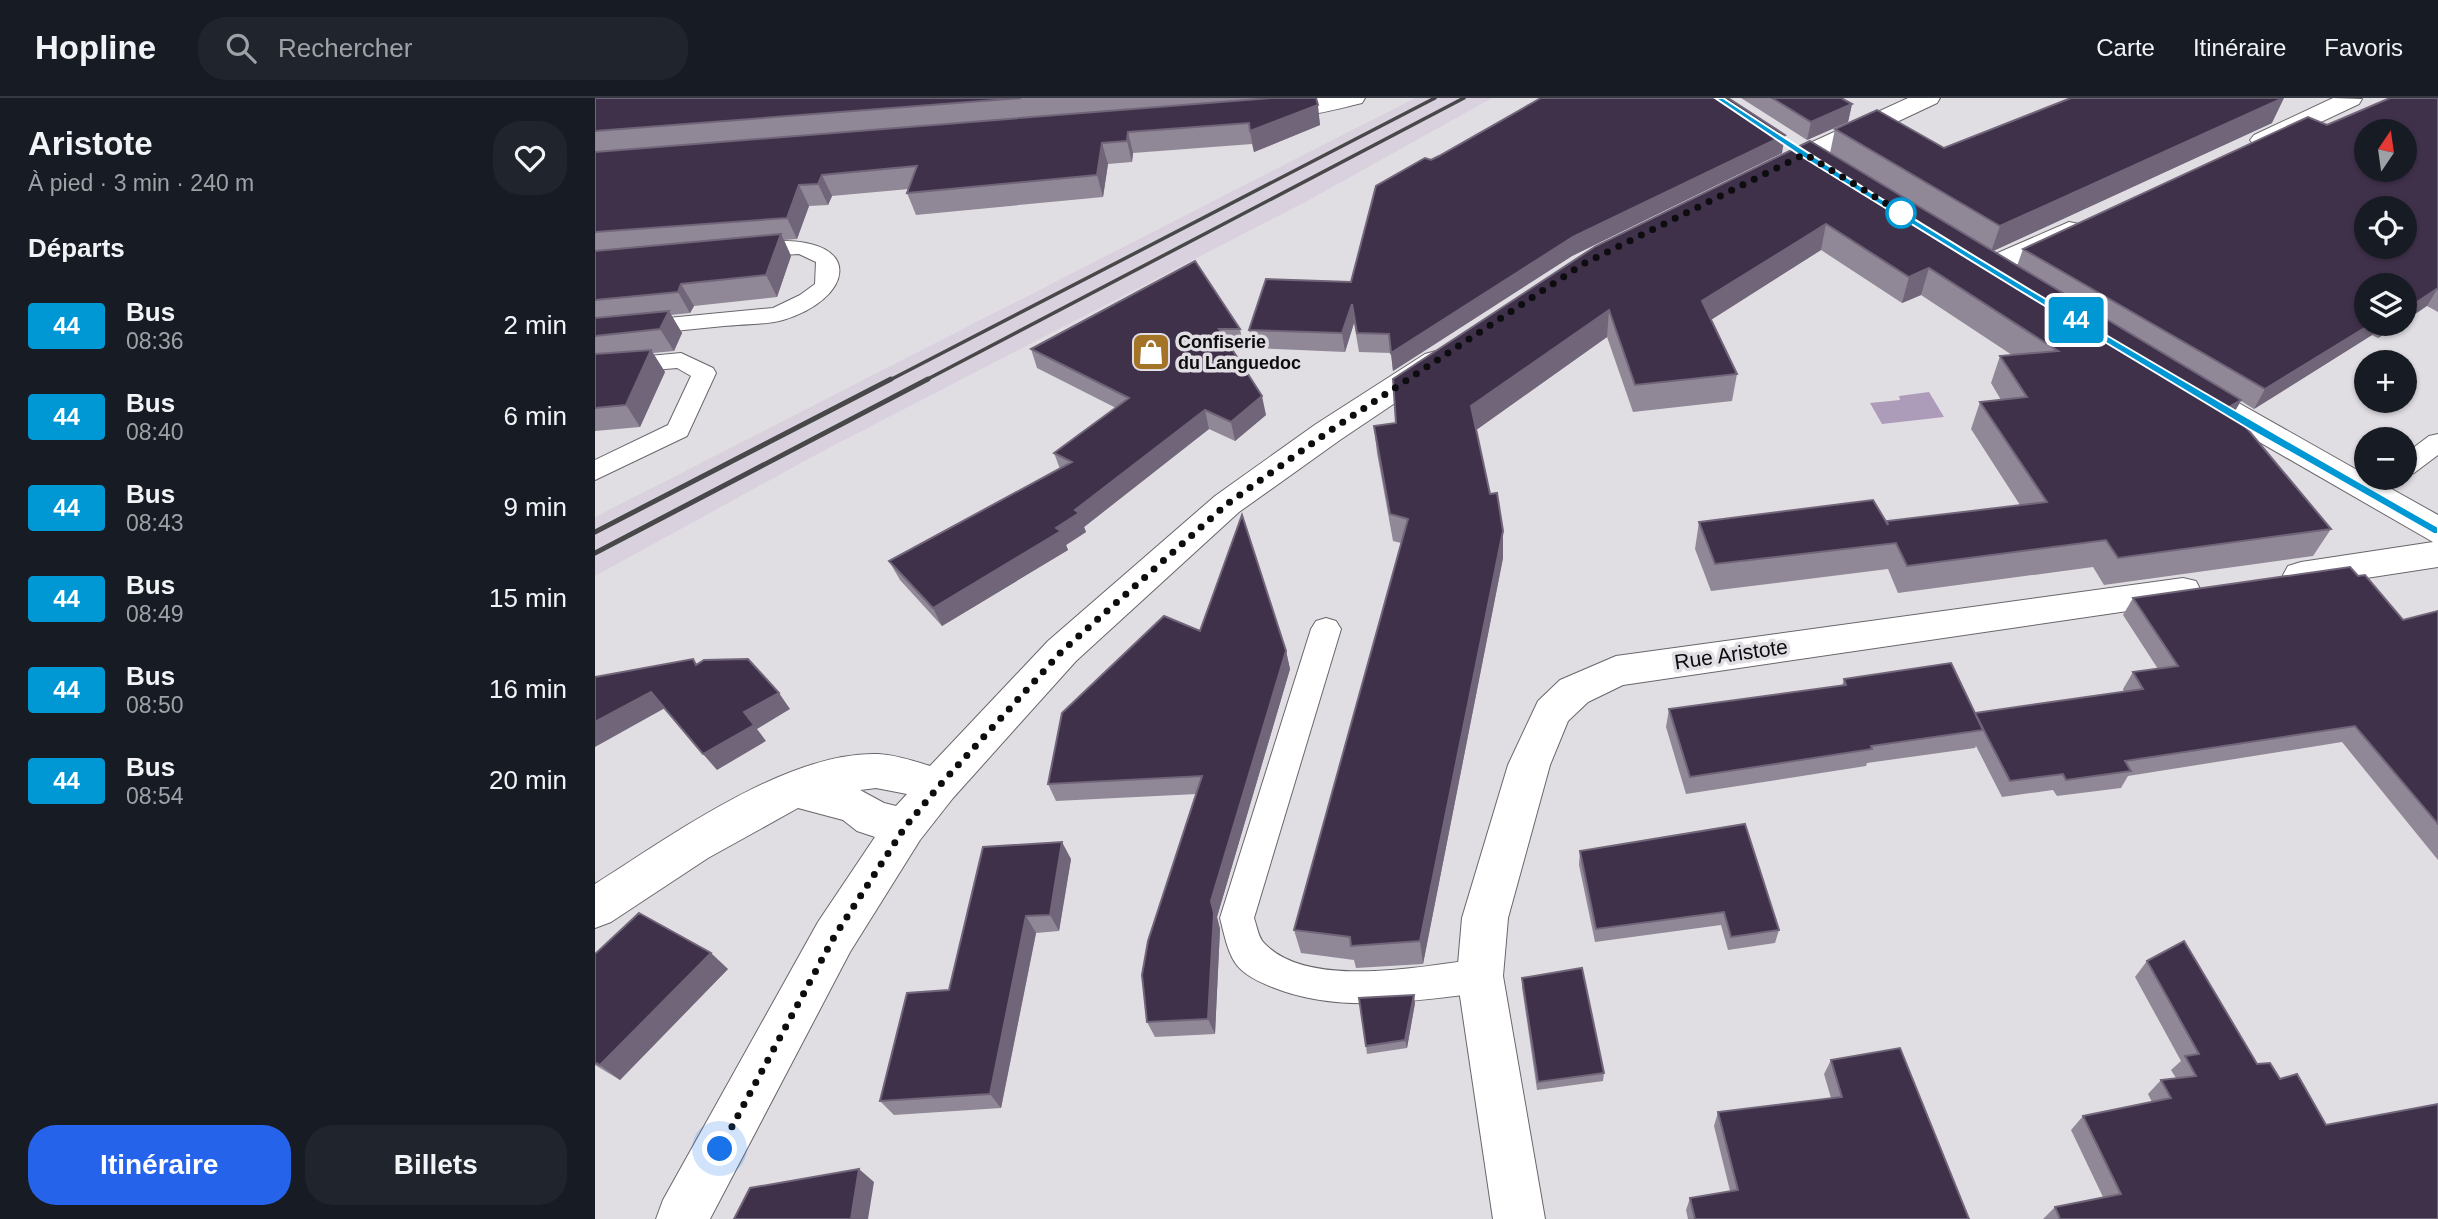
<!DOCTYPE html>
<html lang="fr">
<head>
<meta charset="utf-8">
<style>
	:root { --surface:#171b24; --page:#20242c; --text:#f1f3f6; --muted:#9ea1a6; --line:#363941; --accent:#2563eb }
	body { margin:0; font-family:Arial,sans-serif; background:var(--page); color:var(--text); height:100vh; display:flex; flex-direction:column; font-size:26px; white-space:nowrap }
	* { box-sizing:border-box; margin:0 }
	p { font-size:23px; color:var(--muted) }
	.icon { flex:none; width:38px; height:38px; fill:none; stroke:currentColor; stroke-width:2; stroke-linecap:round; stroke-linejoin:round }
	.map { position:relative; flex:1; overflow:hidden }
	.side { display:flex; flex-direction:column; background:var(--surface); width:595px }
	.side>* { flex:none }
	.badge { padding:0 14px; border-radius:5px; font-size:24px; line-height:46px }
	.needle { width:46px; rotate:13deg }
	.fabs { position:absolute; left:1759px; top:21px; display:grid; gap:14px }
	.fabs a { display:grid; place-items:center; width:63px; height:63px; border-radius:50%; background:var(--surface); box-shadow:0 2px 5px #0004; font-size:35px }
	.you { position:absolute; width:35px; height:35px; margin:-18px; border:5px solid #fff; border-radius:50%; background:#1a73e8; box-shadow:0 0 0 10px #1a73e833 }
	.map>.badge { position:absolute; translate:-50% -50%; box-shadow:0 0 0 4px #fff }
	h2 { padding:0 28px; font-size:26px; line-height:63px }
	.round { display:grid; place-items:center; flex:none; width:74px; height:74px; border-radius:28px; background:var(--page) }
	.head { display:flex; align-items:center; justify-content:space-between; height:119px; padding:0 28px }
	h1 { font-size:33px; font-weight:700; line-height:52px }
	.action { display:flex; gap:14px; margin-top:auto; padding:14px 28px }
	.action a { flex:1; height:80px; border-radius:28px; background:var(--accent); color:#fff; font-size:28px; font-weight:700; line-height:80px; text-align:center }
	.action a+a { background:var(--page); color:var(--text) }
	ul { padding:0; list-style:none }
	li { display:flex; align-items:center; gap:21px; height:91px; padding:0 28px }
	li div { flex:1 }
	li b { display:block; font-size:26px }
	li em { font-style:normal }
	li .badge { min-width:77px; font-weight:700; text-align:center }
	header { display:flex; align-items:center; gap:42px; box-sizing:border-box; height:98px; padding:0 35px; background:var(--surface); border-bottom:2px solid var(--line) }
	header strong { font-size:33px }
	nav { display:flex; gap:38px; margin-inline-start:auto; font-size:24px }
	.search { width:490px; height:63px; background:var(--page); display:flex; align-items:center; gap:18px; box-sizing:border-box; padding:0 24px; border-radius:28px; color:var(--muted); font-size:26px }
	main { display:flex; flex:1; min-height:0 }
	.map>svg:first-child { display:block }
</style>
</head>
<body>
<header>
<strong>Hopline</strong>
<div class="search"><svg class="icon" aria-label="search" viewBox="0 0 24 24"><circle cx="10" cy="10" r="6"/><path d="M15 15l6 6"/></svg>Rechercher</div>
<nav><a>Carte</a><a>Itinéraire</a><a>Favoris</a></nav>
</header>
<main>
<section class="side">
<div class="head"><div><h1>Aristote</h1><p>À pied · 3 min · 240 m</p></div><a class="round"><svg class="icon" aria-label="heart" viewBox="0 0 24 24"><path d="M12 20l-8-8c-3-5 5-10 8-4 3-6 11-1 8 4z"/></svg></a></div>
<h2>Départs</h2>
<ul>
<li><span class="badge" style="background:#0098d4;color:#fff">44</span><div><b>Bus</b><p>08:36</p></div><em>2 min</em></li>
<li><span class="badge" style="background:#0098d4;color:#fff">44</span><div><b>Bus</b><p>08:40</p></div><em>6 min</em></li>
<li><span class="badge" style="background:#0098d4;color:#fff">44</span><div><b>Bus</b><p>08:43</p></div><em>9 min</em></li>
<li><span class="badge" style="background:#0098d4;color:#fff">44</span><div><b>Bus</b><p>08:49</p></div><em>15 min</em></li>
<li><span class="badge" style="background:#0098d4;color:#fff">44</span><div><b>Bus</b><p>08:50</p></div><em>16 min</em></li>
<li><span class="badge" style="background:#0098d4;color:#fff">44</span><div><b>Bus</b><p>08:54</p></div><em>20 min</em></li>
</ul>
<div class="action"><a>Itinéraire</a><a>Billets</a></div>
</section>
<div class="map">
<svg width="1843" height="1121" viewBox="0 0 1843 1121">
	<rect width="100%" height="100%" fill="#e1dee3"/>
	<path fill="#d9d2de" d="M820,0h77l-181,101 -488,252 -228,125v-59z"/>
	<path fill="#ad9bba" d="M1334,294l15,25 -62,7 -12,-21 30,-3 -1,-4z"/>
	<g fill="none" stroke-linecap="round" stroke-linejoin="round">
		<defs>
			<path id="lane" d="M183,143c87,-2 75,58 5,79 -18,5 -40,4 -59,6 -43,4 -86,9 -129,13v-14l178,-17 27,-13 15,-11 1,-22 -17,-8 -52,3 -8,-2 -3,-5 3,-5z
				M86,255l32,15 3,5 -29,63 -92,44v-20l73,-35 23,-49 -14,-8 -82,7v-14z
				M1843,336v21l-24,18 -9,3v-22l24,-18z
				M731,520l10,3 5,8 -87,289c3,8 4,19 10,25 44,47 158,23 216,16l13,5 5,12 -5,12 -13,5c-70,8 -141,21 -208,-6 -13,-5 -28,-12 -36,-23 -9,-13 -12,-31 -16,-46l91,-289 5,-8z"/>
			<path id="street" d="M723,0h47l-3,5c-32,8 -72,19 -104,11l-3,-5 3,-5z
				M1313,0h32l-3,5 -157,74 -9,2 -9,-2 -4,-6 4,-6z
				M1738,0l29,1 -3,5 -87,41 -9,3 -9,-3 -4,-5 4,-5z
				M1474,124l10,2 4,6 -4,6 -80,37 -10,3 -10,-3 -4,-6 4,-6z
				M841,253l11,3 4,7 -4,7 -107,72 -101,72 -163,149 -123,137 -33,42 -70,112 -140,267h-54l7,-19 155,-278 57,-85 -18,-6 -14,-11 -45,-12 -90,50 -97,64 -16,6v-44c75,-47 192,-133 283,-130 18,1 36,7 52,12l118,-125 167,-145 101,-72 109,-70zM281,690l31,6 -11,12 -12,-3 -24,-13z
				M1599,283l11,3 161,91v3h6l66,37v52l-137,21 -13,-4 -5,-9 5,-9 13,-4 132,-20 -250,-144 -5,-7 5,-7z
				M1588,480l13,3 5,10 -5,10 -573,84 -35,17 -20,19 -18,44 -42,153 -5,58 42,243h-52l-36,-243 5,-58 46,-153 30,-64 22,-21 56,-24z"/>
		</defs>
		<use href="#lane" stroke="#69666b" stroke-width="2"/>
		<use href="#street" stroke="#69666b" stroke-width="2"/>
		<use href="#lane" fill="#fff" fill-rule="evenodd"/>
		<use href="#street" fill="#fff" fill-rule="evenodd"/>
		<path stroke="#484749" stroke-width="3.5" d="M293,283l547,-283
			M329,283l540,-283"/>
		<path stroke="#484749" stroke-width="5" d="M0,434l296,-153
			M0,455l333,-174"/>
	</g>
	<path fill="#908897" d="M0,0h721l4,27 -66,27 -2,-8 -119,9 -1,9 -24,2 -5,33 -187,18 -9,-22 2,-4 -77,7 -4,9 -19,1 -12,33 -13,1 7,16 -14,41 -83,9 -4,7 -19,2 11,18 -8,18 -21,2 12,19 -25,55 -45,4z
		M1146,0h100l11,6 -4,18 -41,18z
		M1843,0v214l-11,-6 -22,-21 -39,39h34l-22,14 -6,-3 -118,74 -13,-8 -7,12 97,116 -18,27 -209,29 -11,-18 -195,26 -10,-24 -177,22 -16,-42 4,-27h187l134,-17 -49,-76 9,-27 21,-2 -10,-17 9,-27 12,-1 -91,-60 -19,8 -81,-53 -110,70 26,54 -5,27 -99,11 -26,-75 -131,93 14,64 13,37v27l-80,406 -67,4 -2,-8 -53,-7 -7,-23 107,-387 -8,-2 -16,-88 -3,-27 22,-3 434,-270 5,-24 109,19 328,-25 -279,128 24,15 6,-17 304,-124z
		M1187,55l-210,103 -179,115 -2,-18 -32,-1 -5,-29 -9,29 -93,-4 -3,-18 102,-48 80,-122 8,-4z
		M600,163l45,68 4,19h-13l35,67 -31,26 -26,-12 -125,98 2,5 -20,13 2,5 -126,76 -42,-46 -11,-19 171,-92 -6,-16 62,-45 -79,-40 -6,-19z
		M1763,478l45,44 35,-9v249l-96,-118 -214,34 -7,12 -64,8 -4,-6 -51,7 -26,-51 -1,2 -108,15 -1,3 -180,28 -20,-67 3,-18 173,-23 2,-7 131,34 149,-21 -1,-3 10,-17 25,-3 -35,-54 10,-17z
		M605,533l86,20 4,18 -73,248 3,12 -5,105 -60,3 -8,-15 50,-228 -141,7 -8,-17z
		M985,753l199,79 -4,13 -47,7 -7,-25 -126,17 -16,-77z
		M476,761l-12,72 -23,2 -35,175 -107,7 -14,-14z
		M0,856l133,15 -108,111 -25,-15z
		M1552,863l110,103 23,15 46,46 112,94h-395l12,-12 48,-10 -32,-67 12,-14 69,-14 -4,-8 13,-14 15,-2 -5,-8 10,-9 -46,-84z
		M927,880l82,95 -1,8 -66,9 -15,-103z
		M820,905l-8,45 -40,6 -1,-8z
		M1236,962l138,159h-281l-2,-9 4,-12 40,-7 -16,-65 4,-14 113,-14 -7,-24z"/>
	<path fill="#706579" d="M1689,0l-12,25 -281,129 9,-26z
		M1257,6l-4,18 -41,18 4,-18z
		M723,7l2,20 -66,27 -4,-21z
		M533,34l5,21 -1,9 -5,-21z
		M1190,37l-3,18 -210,103 -179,115 -2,-18 182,-116z
		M507,45l6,21 -5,33 -6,-22z
		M227,77l10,21 -4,9 -10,-21z
		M204,87l10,21 -12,33 -10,-21z
		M1231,126l-5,26 -123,78 4,-27z
		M186,136l10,22 -14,41 -11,-22z
		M1334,170l-8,27 -19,8 7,-26z
		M86,186l13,22 -4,7 -12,-21z
		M1843,190l-11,18 -22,15v-11z
		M757,206l2,19 -9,29 -3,-19z
		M1014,212l-2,27 -135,96 -1,-27z
		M74,213l13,22 -8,18 -14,-22z
		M1776,226h8l-7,11 -118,74 11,-20z
		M1793,226h12l-22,14z
		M56,252l14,22 -25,55 -14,-22z
		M667,298l4,19 -31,26 -4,-19z
		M1646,302l-15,27 3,-20z
		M610,312l4,19 -125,98 2,5 -20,13 2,5 -126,76 -9,-18 123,-80 19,-18z
		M908,433v27l-80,406 -3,-23z
		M691,553l4,18 -73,248 3,12 -5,105 -7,-15 3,-118z
		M56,594l14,16 -70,39v-25z
		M184,595l11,16 -33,20 9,12 -49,29 -14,-16 41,-42z
		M467,744l9,17 -12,72 -9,-16z
		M431,818l10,17 -35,175 -11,-14z
		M116,855l17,16 -108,111 -20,-15z
		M819,897l1,8 -8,45 -2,-8z
		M264,1071l15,13 -6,37h-17z"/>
	<path fill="#40314b" stroke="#706579" stroke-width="2" fill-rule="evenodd" d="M0,0h426l-426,33z
		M676,0h45l2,7 -68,26 -1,-8 -121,9 -1,9 -25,2 -5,32 -190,18 10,-27 -95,9 -4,9 -19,1 -12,33 -192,14v-80z
		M946,0h187l57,37 -212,102 -182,116 -2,-19 -32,-1 -5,-29 -10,29 -93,-3 17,-51 85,3 25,-96 49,-28 6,2 8,-4z
		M1177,0h69l11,6 -41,18z
		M1476,0h212l-283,128 -165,-97 42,-19 67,38z
		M1795,0h48v190l-33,22v-25h-39v39h5l-106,65 -242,-140 285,-132 19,8zM1771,33h39v39h-39zM1771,110h39v39h-39z
		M1215,43l431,259 -12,7 102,122 -213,29 -12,-18 -199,26 -11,-23 -181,21 -16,-42 174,-22 15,25 -1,-4 160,-19 -67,-100 47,-5 -27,-41 58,-5 -129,-83 -20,9 -83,-53 -124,77 35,73 -102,11 -26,-75 -138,96 19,88 7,-1 6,38 -83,410 -69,5 -1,-9 -56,-7 114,-411 -18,-5 -16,-88 22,-3 -3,-44 203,-133z
		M186,136l-15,41 -85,9 -3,8 -83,8v-49z
		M600,163l45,68h-21l43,67 -31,26 -26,-12 -130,100 4,3 -23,15 5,3 -128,77 -44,-47 183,-99 -18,-9 75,-55 -98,-49z
		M74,213l-9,18 -65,7v-18z
		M56,252l-25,55 -31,3v-54z
		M647,417l44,136 -75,250 3,12 -6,106 -61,3 -5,-47 6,-34 54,-165 -154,8 14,-71 102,-97 36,15z
		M1755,469l8,9 7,-1 38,45 35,-9v213l-83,-98 -230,35 6,10 -65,9 -3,-6 -53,7 -35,-68 168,-24 -10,-17 45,-6 -45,-68z
		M98,561l3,6 8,-5 44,-1 31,34 -35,19 10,13 -51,29 -52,-62 -56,30v-45z
		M1356,565l32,67 -112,16 1,3 -182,28 -21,-68 177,-24 -2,-6z
		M1150,726l34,106 -48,7 -7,-25 -128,17 -16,-78z
		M467,744l-12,73 -24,1 -36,178 -110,7 27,-108 42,-3 34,-143z
		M44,815l72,40 -111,112 -5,-3v-108z
		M1589,843l73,123 13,-1 10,16 17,-5 29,51 112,-21v115h-378l-5,-12 66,-13 -38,-78 88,-18 -10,-18 35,-4 -11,-20 14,-2 -52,-93z
		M987,870l22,105 -66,9 -16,-104z
		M819,897l-9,45 -39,6 -7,-48z
		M1305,950l69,171h-274l-5,-21 48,-8 -20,-78 124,-15 -11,-37z
		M264,1071l-8,50h-117l16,-31z"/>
	<path fill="#0098d4" stroke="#fff" stroke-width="2" d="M1120,0h8c233,152 476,293 715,429v7h-4l-185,-105 -232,-140 -216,-133z"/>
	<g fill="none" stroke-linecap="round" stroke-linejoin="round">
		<path stroke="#0d0c0e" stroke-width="7" stroke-dasharray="0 12.6" d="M125,1051l114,-212 71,-110 34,-41 123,-135 165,-147 101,-72 255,-168 222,-110 100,61 -4,-2"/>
	</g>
	<defs>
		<symbol id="shop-square" viewBox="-11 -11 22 22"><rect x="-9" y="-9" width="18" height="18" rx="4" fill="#a37328" stroke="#e1dee3"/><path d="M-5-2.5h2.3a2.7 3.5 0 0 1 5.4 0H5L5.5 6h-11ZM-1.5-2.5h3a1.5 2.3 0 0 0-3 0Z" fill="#fff"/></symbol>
	</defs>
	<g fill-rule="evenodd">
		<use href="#shop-square" x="534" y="232" width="44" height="44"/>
	</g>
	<circle fill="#fff" stroke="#0098d4" stroke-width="3.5" cx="1306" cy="115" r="14"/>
	<g text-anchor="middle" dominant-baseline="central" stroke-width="7" stroke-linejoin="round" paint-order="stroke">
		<g font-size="18" font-weight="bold" fill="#0d0c0e" stroke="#e1dee3" text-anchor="start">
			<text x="583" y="244">Confiserie<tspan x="583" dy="21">du Languedoc</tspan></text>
		</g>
		<g font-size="21" fill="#0d0c0e" stroke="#e1dee3">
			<text transform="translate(1136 556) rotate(-8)">Rue Aristote</text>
		</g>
	</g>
</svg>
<div class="fabs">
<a><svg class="needle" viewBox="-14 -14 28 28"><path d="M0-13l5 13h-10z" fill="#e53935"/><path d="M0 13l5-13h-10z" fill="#9ea1a6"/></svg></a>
<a><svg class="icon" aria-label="locate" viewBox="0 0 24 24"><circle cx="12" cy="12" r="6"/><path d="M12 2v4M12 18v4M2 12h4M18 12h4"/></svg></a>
<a><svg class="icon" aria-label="layers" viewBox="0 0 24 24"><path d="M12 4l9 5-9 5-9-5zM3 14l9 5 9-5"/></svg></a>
<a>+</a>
<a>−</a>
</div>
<div class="you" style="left:125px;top:1051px"></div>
<b class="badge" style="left:1481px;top:222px;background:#0098d4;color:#fff">44</b>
</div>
</main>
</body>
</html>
